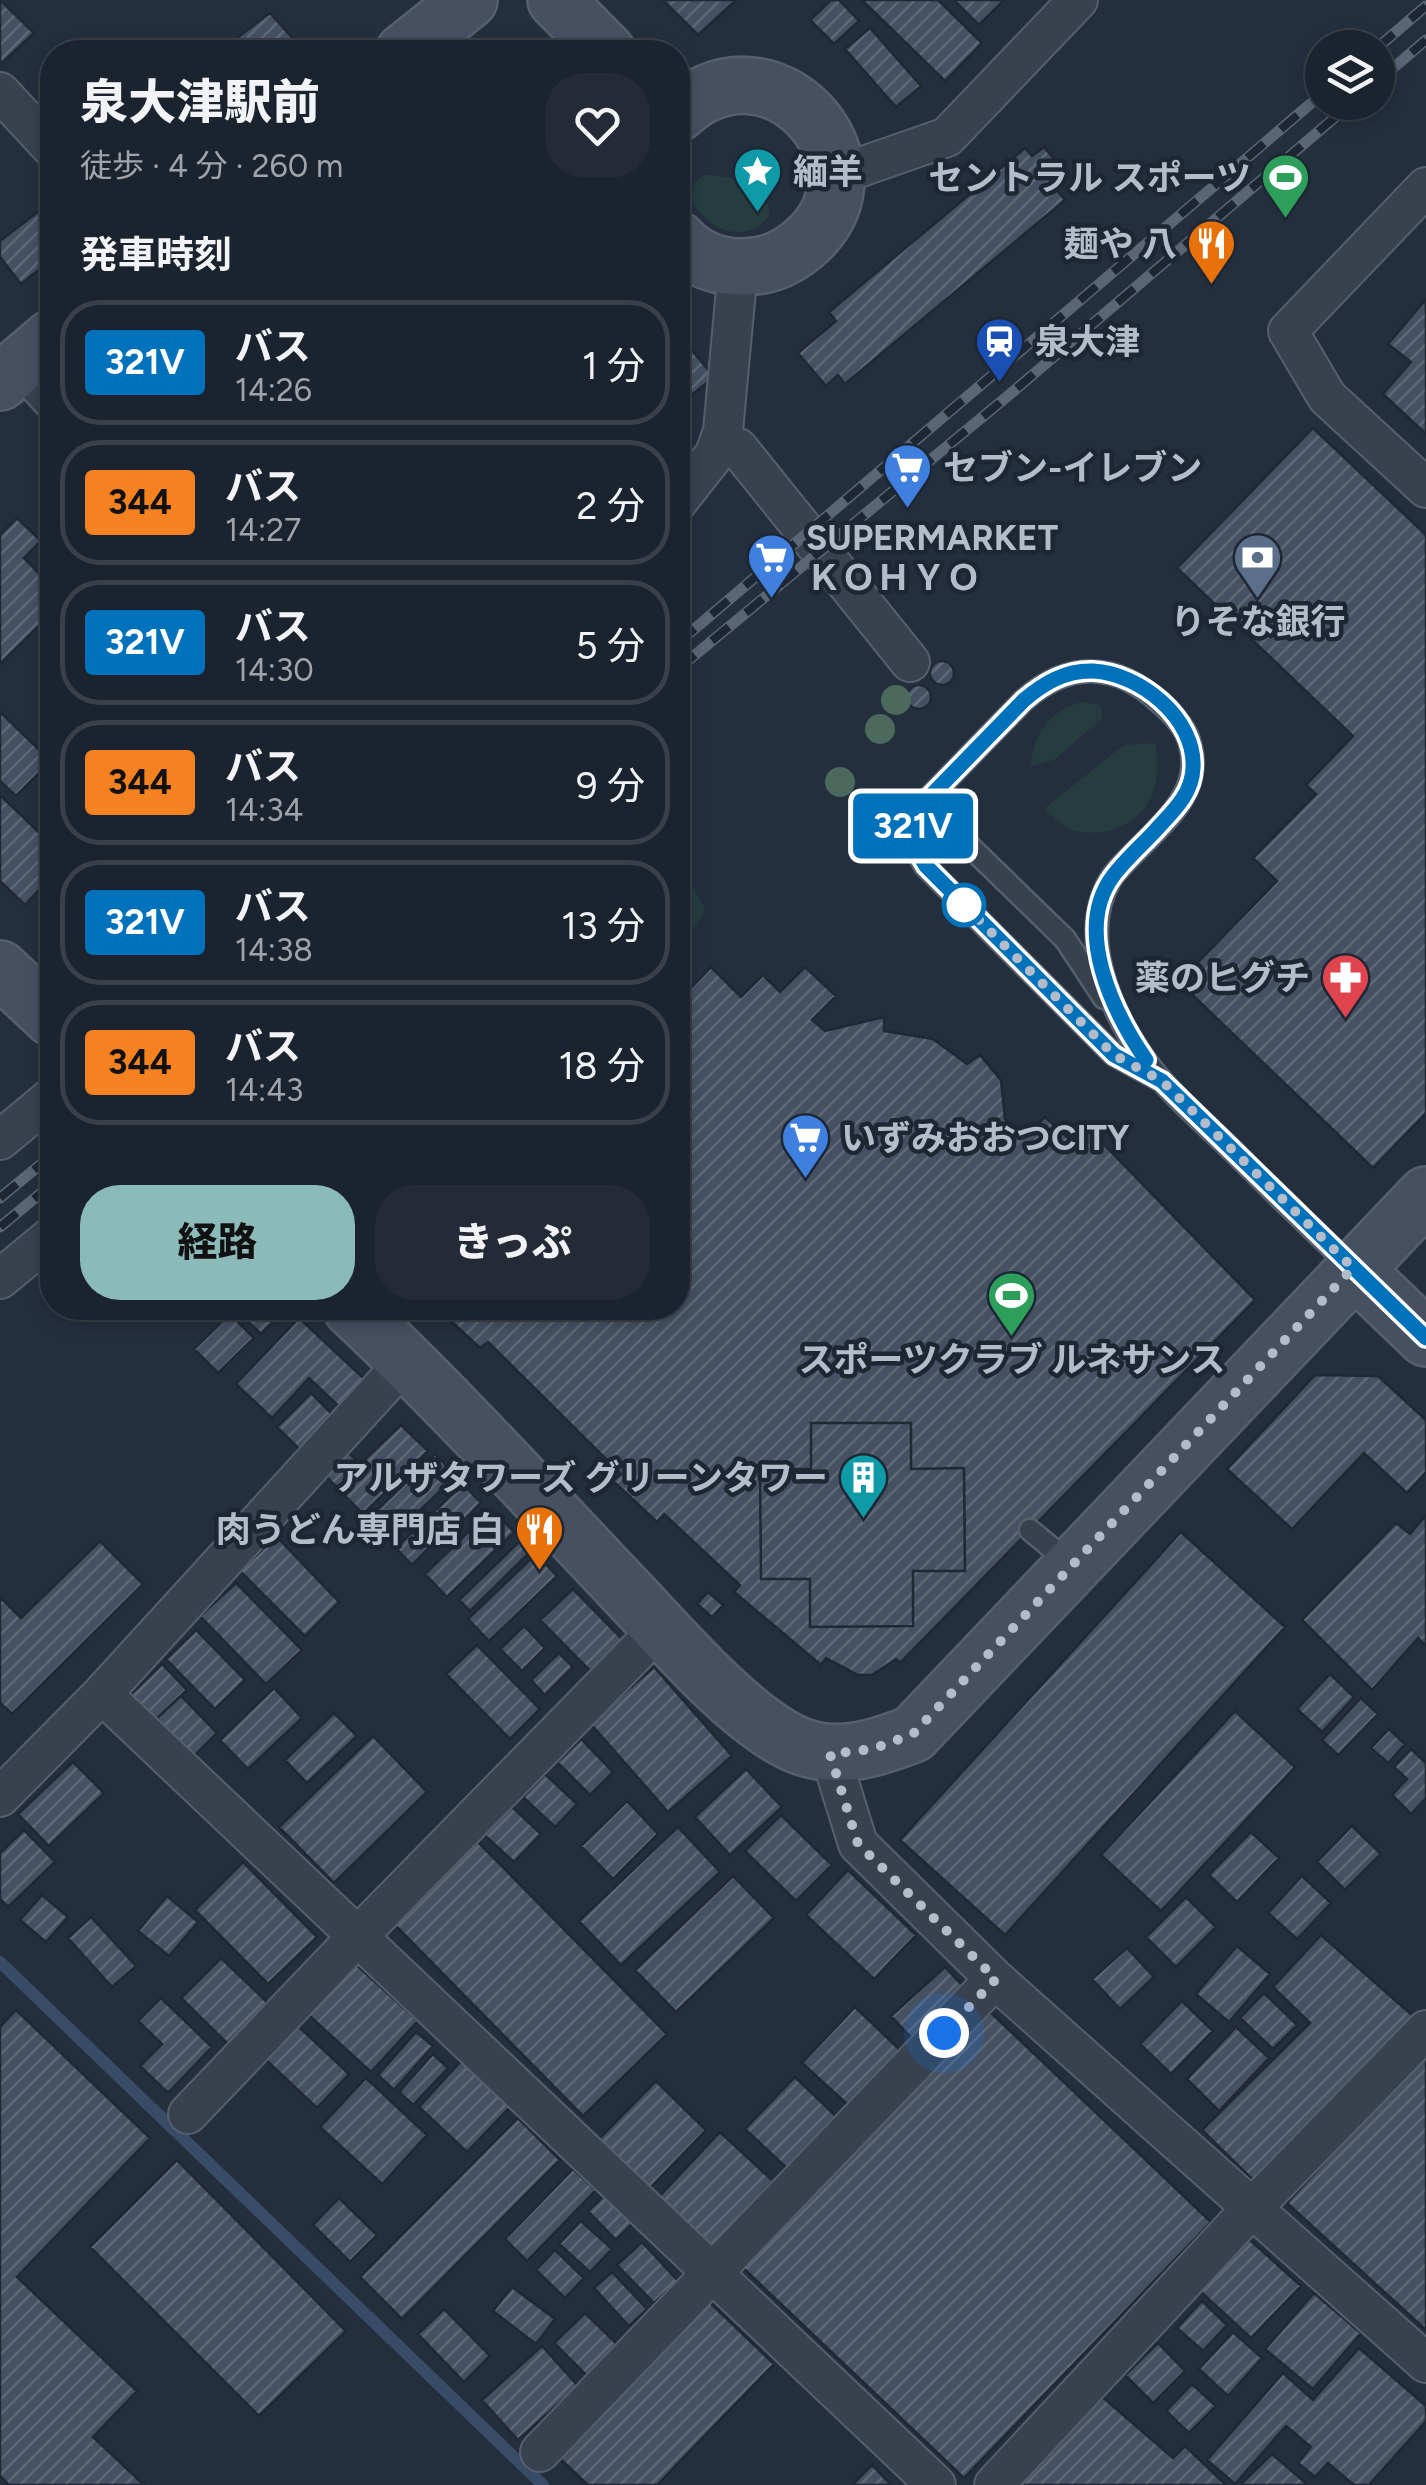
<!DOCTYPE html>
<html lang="ja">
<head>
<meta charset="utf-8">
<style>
	:root { --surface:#1b232e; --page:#242b36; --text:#f1f3f6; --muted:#a0a4aa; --line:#39404a; --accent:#8bbbb9 }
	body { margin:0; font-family:Figtree,"Noto Sans JP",sans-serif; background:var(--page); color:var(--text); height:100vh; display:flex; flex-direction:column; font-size:38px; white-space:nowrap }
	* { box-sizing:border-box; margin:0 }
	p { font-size:32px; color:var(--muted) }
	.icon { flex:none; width:55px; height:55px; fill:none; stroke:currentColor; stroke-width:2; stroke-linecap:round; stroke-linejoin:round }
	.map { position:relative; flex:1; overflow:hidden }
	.panel { position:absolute; left:40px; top:40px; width:650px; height:1280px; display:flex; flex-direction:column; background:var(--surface); border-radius:40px; box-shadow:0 5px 15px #0003,0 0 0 2px var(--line) }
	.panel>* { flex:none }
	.badge { padding:0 20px; border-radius:8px; font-size:35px; line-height:65px }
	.buttons { position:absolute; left:1305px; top:30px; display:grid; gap:20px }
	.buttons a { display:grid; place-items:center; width:90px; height:90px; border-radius:50%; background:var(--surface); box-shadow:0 5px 15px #0003,0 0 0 2px var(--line); font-size:50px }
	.you { position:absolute; width:50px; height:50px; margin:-25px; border:8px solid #fff; border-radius:50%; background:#1a73e8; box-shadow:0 0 0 15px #1a73e833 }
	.map>.badge { position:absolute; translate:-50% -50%; box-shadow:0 0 0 5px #fff }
	h2 { padding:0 40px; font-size:38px; line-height:90px }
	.round { display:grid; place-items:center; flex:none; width:105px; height:105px; border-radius:40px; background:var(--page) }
	.summary { display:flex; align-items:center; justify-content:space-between; height:170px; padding:0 40px }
	h1 { font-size:48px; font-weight:800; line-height:75px }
	.button { display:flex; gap:20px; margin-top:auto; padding:20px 40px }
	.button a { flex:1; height:115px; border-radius:40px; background:var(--accent); color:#111; font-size:40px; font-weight:800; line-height:115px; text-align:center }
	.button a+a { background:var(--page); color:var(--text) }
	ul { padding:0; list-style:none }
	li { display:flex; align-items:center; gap:30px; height:125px; margin:0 20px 15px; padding:0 20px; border:5px solid var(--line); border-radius:40px }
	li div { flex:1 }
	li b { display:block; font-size:38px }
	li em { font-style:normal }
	li .badge { min-width:110px; font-weight:700; text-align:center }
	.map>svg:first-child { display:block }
</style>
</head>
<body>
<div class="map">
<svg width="1426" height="2485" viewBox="0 0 1426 2485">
	<defs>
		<pattern id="grass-tufts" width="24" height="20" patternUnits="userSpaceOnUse" patternTransform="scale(2.5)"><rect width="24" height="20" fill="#263c3f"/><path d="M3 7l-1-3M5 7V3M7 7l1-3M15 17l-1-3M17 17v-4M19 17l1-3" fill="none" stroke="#435659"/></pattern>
		<pattern id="building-hatch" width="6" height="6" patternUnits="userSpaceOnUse" patternTransform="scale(2.5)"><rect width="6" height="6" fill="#455162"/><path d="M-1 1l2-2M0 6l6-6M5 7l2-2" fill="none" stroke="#5d6877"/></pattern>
	</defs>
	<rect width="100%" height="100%" fill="#242f3e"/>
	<path fill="url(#grass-tufts)" d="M678,882l14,4 12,21c-3,15 -10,24 -25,27z"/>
	<path fill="#263c3f" d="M704,175c25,0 67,10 65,41 -23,31 -64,13 -78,-17l3,-16z
		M1082,702l18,3 3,13 -49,42 -23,6c2,-31 20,-57 51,-64z
		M1155,743c9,40 -7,84 -54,89 -10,1 -22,1 -32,-3 -8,-4 -17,-14 -25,-20l80,-64z"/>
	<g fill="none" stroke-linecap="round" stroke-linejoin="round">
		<path stroke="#394c67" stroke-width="12" d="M0,1962l543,523"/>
	</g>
	<path fill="url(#building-hatch)" stroke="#1f2835" stroke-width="2.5" fill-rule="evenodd" d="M0,0l34,33 -32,30 -2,-2z
		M663,0h73l-38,35z
		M831,0h8l20,21 -25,23 -24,-24z
		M862,0h76l44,43 -37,38z
		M954,0h50l-25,25z
		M270,13l35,39h-87z
		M870,28l51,58 -25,21 -51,-58z
		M1044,147l26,31 -14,11 9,11 -220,184 -7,-9 -12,11 -28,-33 38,-32 -7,-9 196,-164 7,8z
		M52,201v58l-31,25 -21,-27v-16z
		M1426,299v135l-43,-40 28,-32 -23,-18z
		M678,333l36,44 -36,29z
		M678,422l12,13v18l-12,17z
		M1313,428l113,107v578l-53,55 -194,-186 98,-101 -24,-23 63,-64 -10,-9 47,-49 -176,-168z
		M17,518l24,23 -17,17 28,29v26l-52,51v-129z
		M930 673a12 12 0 1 1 24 0a12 12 0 1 1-24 0Z
		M907 697a12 12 0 1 1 24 0a12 12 0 1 1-24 0Z
		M0,712l51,49 -35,35 -16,-15z
		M0,795l52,50v41l-5,-5 -22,24 -25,-24z
		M711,967l30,30 22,-22 17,17 25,-25 31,29 -24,24 13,11 59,-14v14l49,8 34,25 13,-9 21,25 4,39 13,12 8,5 19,-19 24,22 15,-15 171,176 -355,363 -4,-4 -24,16h-14l-32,-17 -5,7 -87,-73 6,-7 -76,-71 -7,8 -44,-41 8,-7 -133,-132 -8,6 -43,-40h241v-328l11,10zM811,1423h100v46l53,-1 1,103h-52v55l-103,1v-48h-49l-1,-110h51z
		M234,1308h53l-26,26z
		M230,1314l24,24 -36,35 -24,-24z
		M299,1318l74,69 -26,27 -38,-36 -37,40 -36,-34z
		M1315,1375l63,1 48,44v52l-19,21 -43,-40 -72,76 -65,-60z
		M311,1393l29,29 -34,34 -29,-29z
		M811,1423h100v46l53,-1 1,103h-52v55l-103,1v-48h-49l-1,-110h51z
		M401,1425l27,26 -65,63 -39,-40 23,-23 13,13z
		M435,1454l21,22 -67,64 -21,-21z
		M463,1484l18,19 -45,45 -19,-20z
		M492,1509l22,23 -67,65 -22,-23z
		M1426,1515v131l-8,-8 -46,52 -70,-70 94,-97 14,11z
		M412,1532l17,16 -17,17 -16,-17z
		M1181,1532l104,95 -280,308 -105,-95z
		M276,1536l63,66 -34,34 -65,-65z
		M521,1540l10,11 -61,60 -11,-11z
		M100,1541l43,43 -131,130 -12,-11v-106l21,21z
		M536,1554l21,22 -68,65 -21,-22z
		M236,1583l66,67 -36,34 -66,-68z
		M573,1589l58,59 -33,31 -58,-59z
		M708,1592l15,13 -11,12 -15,-13z
		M524,1626l21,22 -23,23 -22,-22z
		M196,1630l49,50 -30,29 -49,-50z
		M477,1645l63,64 -30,30 -64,-65z
		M559,1653l14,14 -28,28 -14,-15z
		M162,1664l25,26 -32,30 -25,-25z
		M654,1667l78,89 -64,56 -78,-89z
		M1330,1674l24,23 -32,35 -25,-23z
		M274,1688l28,30 -54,51 -28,-29z
		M181,1696l36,37 -25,25 -37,-38z
		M1361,1698l17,16 -40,41 -16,-15z
		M1235,1711l60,56 -134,144 -60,-56z
		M334,1713l23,23 -50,47 -22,-23z
		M1389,1729l16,15 -17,19 -17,-15z
		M373,1736l54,56 -93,91 -55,-56z
		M581,1739l32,33 -23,23 -33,-33z
		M1411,1749l15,14v35l-15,16 -19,-19 15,-16 -13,-12z
		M73,1762l31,31 -55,53 -31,-32z
		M746,1769l36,38 -52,48 -35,-38z
		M545,1774l32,30 -22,23 -32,-30z
		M627,1801l31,33 -45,45 -32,-33z
		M508,1803l33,31 -27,28 -33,-30z
		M781,1815l51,50 -36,36 -51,-50z
		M1352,1826l29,28 -36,36 -28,-28z
		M678,1827l42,45 -99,93 -42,-44z
		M24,1830l31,32 -47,45 -8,-8v-46z
		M1251,1832l28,26 -42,44 -28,-27z
		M477,1841l190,193 -84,82 -190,-193z
		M243,1862l74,75 -49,47 -73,-74z
		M848,1870l68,65 -42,44 -68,-64z
		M733,1876l41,42 -98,94 -41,-42z
		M1302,1876l29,27 -34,36 -29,-26z
		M42,1895l26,22 -22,25 -26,-22z
		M167,1896l31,26 -29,34 -31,-25z
		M1186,1897l30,30 -40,40 -30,-30z
		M91,1917l45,49 -24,21 -44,-49z
		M1321,1935l92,81 -159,165 -52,-51 108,-107 -37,-36z
		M1237,1946l33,28 -41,48 -33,-28z
		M1127,1948l27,29 -34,32 -28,-30z
		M221,1958l48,46 -40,41 -48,-47z
		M349,1958l69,63 -47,51 -69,-63z
		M945,1967l25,27 -54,49 -25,-27z
		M1264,1993l33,32 -24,24 -33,-31z
		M161,1998l51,49 -44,46 -28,-27 22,-22 -24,-23z
		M1182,2001l31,30 -42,43 -31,-30z
		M855,2007l45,43 -52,55 -46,-42z
		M987,2009l224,213 -247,256 -224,-213z
		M16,2010l134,128 -133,139 120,114 -44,46 51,48h-135l-9,-9v-449z
		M297,2025l52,49 -32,34 -52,-49z
		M1236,2027l33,31 -50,53 -32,-32z
		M416,2032l17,14 -39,44 -16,-15z
		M1426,2053v277l-139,-127z
		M433,2054l15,14 -35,37 -14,-13z
		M462,2060l49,46 -44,46 -48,-45z
		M795,2077l44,42 -49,52 -45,-42z
		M366,2078l61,57 -45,49 -62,-57z
		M656,2081l50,49 -56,58 -51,-49z
		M518,2118l42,42 -158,159 -42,-42z
		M720,2132l53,49 -64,68 -53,-49z
		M177,2160l169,171 -87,85 -169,-169z
		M573,2169l23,21 -69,71 -22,-22z
		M605,2195l28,28 -17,17 -28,-29z
		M339,2198l38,37 -27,27 -37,-37z
		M581,2221l31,28 -22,23 -31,-28z
		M1249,2239l52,47 -50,52 -51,-47z
		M642,2242l36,39 -24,22 -37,-38z
		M555,2250l29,28 -19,20 -29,-28z
		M612,2272l35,37 -18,17 -35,-38z
		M512,2287l43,32 -19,25 -43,-33z
		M1314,2293l47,40 -48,56 -48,-40z
		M705,2298l69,66 -117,121h-69l-33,-31z
		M1202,2301l25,24 -24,26 -26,-23z
		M444,2309l46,47 -26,26 -46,-48z
		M585,2313l37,36 -31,31 -37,-37z
		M1233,2332l29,26 -34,38 -29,-27z
		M1158,2343l27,28 -32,32 -28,-28z
		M542,2346l36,40 -60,54 -36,-40z
		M1359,2348l67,58v15l-57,64h-15l-26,-22 -13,14 -17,-14 13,-16 -25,-21 -51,58 -28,-24 76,-87 30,27z
		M1192,2384l24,22 -27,27 -23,-22z
		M1099,2394l74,64 12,-12 41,39h-215z
		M1272,2454l36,31h-68z
		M872,2465l19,20h-39z"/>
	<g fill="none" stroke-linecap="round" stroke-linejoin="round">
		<defs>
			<path id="lane" d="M956,833l109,106 39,59
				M1162,1081l-48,-26 -189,-189c-12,-20 -14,-34 -7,-57l106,-109c45,-39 92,-38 135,2 13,11 27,25 31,42 14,49 -30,82 -60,113 -7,7 -15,15 -20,23 -36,64 9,152 52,201 23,27 51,50 76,75 37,37 75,74 114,111
				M1030,1530l41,34"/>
			<path id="street" d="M0,92l52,56
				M835,176l112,-39 131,-137
				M1426,187l-138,144 39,66 99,91
				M20,365l32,35
				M738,448l172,214
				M678,501l37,-47 8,-23 15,-163
				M0,1140l52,-43
				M0,1279l52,-43
				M102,1694l834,791
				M830,1754l28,90 137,135 431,384
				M0,1797l102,-103 305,-334
				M188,2114l169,-177 304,-310
				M540,2452l455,-473
				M994,2485l259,-278 173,-177"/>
			<path id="secondary" d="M556,0l51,52
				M404,52l65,-52
				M678,113c94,-86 212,49 131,126 -16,15 -33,25 -54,27 -30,4 -57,-4 -77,-26
				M0,382l52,-44
				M0,969l52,49
				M1353,1268l73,70
				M351,1308c96,90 185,188 276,284 43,45 119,135 176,155 38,13 74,1 110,-13l513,-539"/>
		</defs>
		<use href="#lane" stroke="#565f6c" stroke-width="25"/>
		<use href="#street" stroke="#565f6c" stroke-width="42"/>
		<use href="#secondary" stroke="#565f6c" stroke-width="60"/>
		<use href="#lane" stroke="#38414e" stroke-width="20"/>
		<use href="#street" stroke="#38414e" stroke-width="38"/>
		<use href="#secondary" stroke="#465061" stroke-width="55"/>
		<defs>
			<path id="rail" d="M1377,48l49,-42
				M1378,81l48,-41
				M678,643l644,-549
				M678,669l331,-274 344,-293
				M0,1198l52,-43
				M0,1227l52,-43"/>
		</defs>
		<use href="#rail" stroke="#5a6575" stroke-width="11"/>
		<use href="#rail" stroke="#1d2633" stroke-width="8" stroke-dasharray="22" stroke-linecap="butt"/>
	</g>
	<g fill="#4b6a5d">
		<circle cx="896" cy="700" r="15"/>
		<circle cx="880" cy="729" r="15"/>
		<circle cx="840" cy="782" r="15"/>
	</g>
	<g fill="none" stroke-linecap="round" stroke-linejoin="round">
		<defs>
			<path id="line" d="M1146,1060c-33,-48 -73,-130 -33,-184 12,-16 28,-30 42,-45 17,-19 37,-36 38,-63 3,-50 -54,-95 -100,-97 -27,-1 -49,12 -69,29l-106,109c-8,23 -5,37 8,57l188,189 48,26 264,257"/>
		</defs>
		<use href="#line" stroke="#fff" stroke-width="22"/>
		<use href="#line" stroke="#0072bc" stroke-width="15"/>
		<path stroke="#b4bcc9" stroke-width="10" stroke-dasharray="0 18" d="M944,2033l52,-54 -138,-135 -28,-90 43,-5 40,-15 440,-466 -191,-187 -48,-26 -150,-150"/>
	</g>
	<defs>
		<symbol id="sight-pin" viewBox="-11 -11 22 30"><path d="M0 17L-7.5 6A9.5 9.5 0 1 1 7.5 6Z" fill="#0f9aa8" stroke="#1d2633"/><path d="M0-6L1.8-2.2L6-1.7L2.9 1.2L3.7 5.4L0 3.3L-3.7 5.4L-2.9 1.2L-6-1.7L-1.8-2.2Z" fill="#fff"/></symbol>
		<symbol id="stadium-pin" viewBox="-11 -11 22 30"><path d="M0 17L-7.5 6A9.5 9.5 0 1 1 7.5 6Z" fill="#2e9e5b" stroke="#1d2633"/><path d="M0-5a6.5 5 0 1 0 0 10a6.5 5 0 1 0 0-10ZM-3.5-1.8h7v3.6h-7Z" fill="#fff"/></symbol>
		<symbol id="restaurant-pin" viewBox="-11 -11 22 30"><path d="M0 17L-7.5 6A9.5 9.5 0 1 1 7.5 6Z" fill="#e8710a" stroke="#1d2633"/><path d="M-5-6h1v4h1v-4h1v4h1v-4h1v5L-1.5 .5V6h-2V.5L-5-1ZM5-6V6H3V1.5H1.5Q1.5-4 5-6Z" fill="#fff"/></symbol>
		<symbol id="station-pin" viewBox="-11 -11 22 30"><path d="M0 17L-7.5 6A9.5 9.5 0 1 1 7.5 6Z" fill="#1a4fb4" stroke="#1d2633"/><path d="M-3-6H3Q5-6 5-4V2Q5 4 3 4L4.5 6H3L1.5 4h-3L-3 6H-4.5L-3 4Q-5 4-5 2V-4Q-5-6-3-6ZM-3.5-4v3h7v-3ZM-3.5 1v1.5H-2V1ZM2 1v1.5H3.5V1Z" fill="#fff"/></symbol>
		<symbol id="supermarket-pin" viewBox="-11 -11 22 30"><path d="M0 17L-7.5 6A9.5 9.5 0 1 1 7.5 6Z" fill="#3f7fe0" stroke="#1d2633"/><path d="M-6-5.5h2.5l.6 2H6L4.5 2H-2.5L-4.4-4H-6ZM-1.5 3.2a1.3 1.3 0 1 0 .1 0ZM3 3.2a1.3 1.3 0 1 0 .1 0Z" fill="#fff"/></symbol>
		<symbol id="bank-pin" viewBox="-11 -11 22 30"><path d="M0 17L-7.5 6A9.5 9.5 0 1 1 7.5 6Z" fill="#5c6f8a" stroke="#1d2633"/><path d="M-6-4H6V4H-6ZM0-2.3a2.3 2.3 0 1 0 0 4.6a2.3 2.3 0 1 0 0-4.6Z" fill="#fff"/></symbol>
		<symbol id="pharmacy-pin" viewBox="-11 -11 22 30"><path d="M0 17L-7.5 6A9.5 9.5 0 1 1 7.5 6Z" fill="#e0444e" stroke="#1d2633"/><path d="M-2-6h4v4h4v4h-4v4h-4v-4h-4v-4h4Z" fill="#fff"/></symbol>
		<symbol id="building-pin" viewBox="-11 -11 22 30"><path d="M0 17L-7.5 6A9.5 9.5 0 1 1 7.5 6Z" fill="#0f9aa8" stroke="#1d2633"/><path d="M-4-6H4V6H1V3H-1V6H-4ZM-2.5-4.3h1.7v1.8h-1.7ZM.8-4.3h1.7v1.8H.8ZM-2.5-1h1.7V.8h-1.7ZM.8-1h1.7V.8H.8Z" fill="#fff"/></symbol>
	</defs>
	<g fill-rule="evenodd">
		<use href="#sight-pin" x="730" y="144" width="55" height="75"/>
		<use href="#stadium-pin" x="1258" y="150" width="55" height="75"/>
		<use href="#restaurant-pin" x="1184" y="216" width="55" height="75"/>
		<use href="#station-pin" x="972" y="314" width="55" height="75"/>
		<use href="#supermarket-pin" x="880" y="440" width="55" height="75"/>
		<use href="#supermarket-pin" x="744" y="530" width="55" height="75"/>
		<use href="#bank-pin" x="1230" y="530" width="55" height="75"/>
		<use href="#pharmacy-pin" x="1318" y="950" width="55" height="75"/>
		<use href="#supermarket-pin" x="778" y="1110" width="55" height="75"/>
		<use href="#stadium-pin" x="984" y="1268" width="55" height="75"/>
		<use href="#building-pin" x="836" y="1450" width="55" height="75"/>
		<use href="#restaurant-pin" x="512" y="1502" width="55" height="75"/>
	</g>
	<circle fill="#fff" stroke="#0072bc" stroke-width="5" cx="964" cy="905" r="20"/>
	<g text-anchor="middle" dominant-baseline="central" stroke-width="9" stroke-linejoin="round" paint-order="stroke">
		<g font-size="35" font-weight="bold" fill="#b4bcc9" stroke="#1d2633" text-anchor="start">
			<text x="793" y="172">緬羊</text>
			<text x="1251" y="178" text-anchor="end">セントラル スポーツ</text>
			<text x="1177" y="244" text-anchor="end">麺や 八</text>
			<text x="1035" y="342">泉大津</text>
			<text x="943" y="468">セブン-イレブン</text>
			<text x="806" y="538">SUPERMARKET<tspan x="806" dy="40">ＫＯＨＹＯ</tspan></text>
			<text x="1258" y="622" text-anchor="middle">りそな銀行</text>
			<text x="1310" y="978" text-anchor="end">薬のヒグチ</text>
			<text x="841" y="1138">いずみおおつCITY</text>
			<text x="1012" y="1360" text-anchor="middle">スポーツクラブ ルネサンス</text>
			<text x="828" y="1478" text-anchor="end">アルザタワーズ グリーンタワー</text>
			<text x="504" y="1530" text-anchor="end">肉うどん専門店 白</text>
		</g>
	</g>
</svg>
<div class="buttons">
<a><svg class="icon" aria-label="layers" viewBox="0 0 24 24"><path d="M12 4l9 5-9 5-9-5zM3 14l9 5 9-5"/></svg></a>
</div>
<div class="you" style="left:944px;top:2033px"></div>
<b class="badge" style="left:913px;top:826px;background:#0072bc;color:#fff">321V</b>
<section class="panel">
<div class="summary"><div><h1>泉大津駅前</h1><p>徒歩 · 4 分 · 260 m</p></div><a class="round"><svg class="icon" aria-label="heart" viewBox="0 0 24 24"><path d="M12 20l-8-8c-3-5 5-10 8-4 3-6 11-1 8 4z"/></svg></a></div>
<h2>発車時刻</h2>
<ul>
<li><span class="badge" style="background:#0072bc;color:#fff">321V</span><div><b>バス</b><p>14:26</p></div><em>1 分</em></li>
<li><span class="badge" style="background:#f58220;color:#111">344</span><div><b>バス</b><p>14:27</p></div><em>2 分</em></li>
<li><span class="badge" style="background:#0072bc;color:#fff">321V</span><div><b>バス</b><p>14:30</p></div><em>5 分</em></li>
<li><span class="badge" style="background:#f58220;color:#111">344</span><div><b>バス</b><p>14:34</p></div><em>9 分</em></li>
<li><span class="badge" style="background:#0072bc;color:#fff">321V</span><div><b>バス</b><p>14:38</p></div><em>13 分</em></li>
<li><span class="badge" style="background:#f58220;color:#111">344</span><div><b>バス</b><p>14:43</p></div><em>18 分</em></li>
</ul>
<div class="button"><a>経路</a><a>きっぷ</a></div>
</section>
</div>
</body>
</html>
